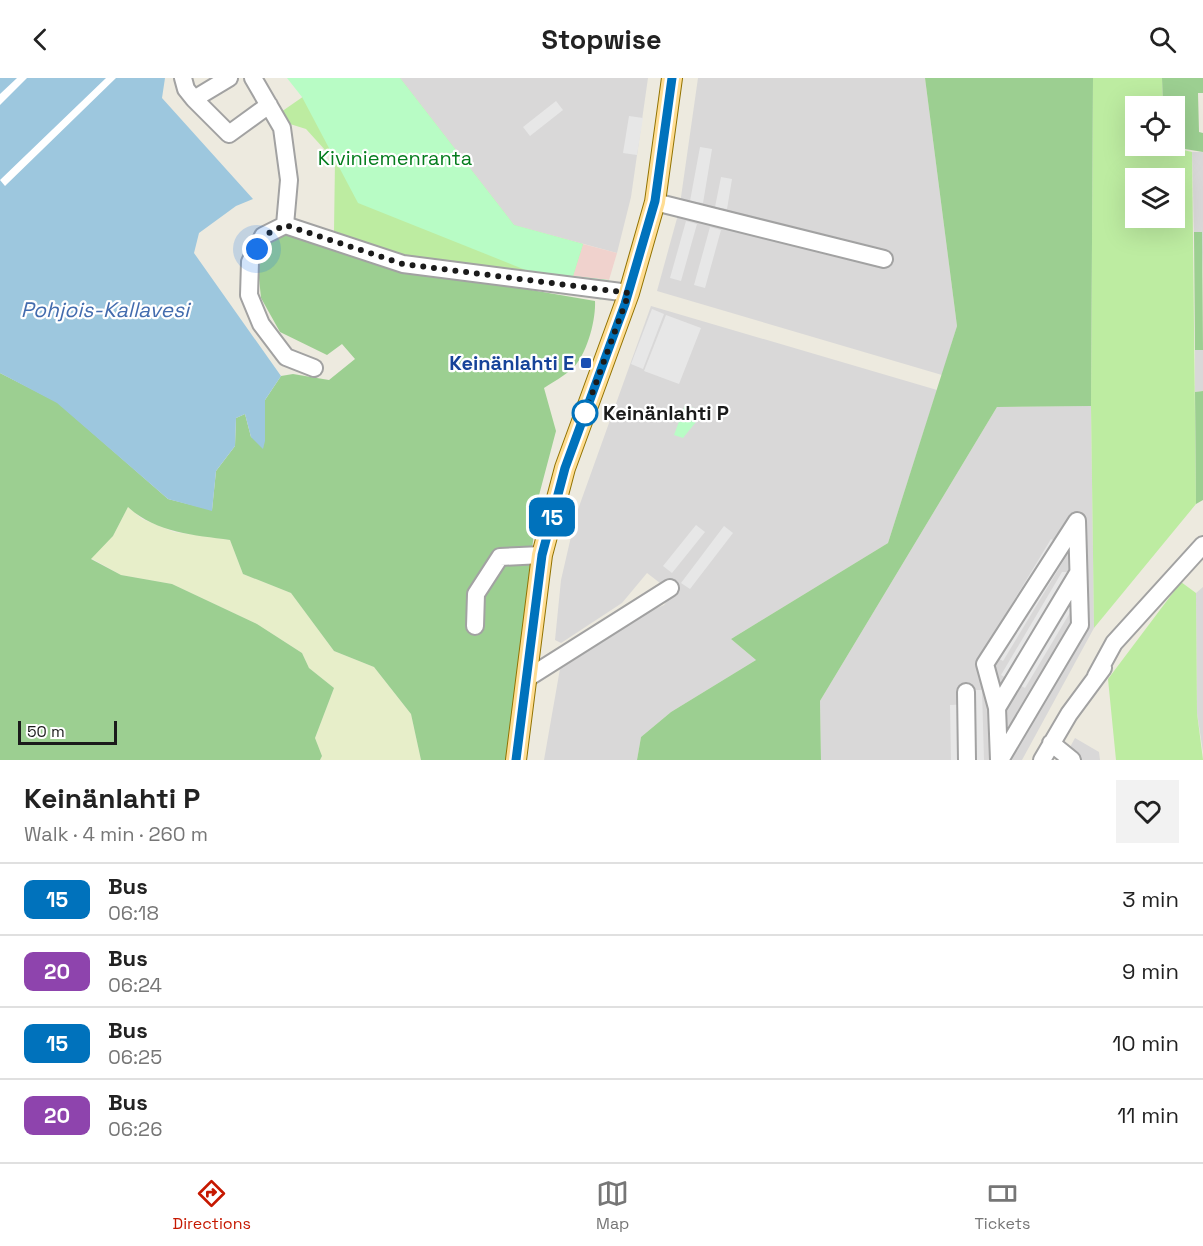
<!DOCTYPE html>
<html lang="en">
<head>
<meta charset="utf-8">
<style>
	:root { --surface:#fff; --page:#f2f2f2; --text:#222; --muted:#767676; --line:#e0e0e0; --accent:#c61800 }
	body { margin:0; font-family:"Space Grotesk",sans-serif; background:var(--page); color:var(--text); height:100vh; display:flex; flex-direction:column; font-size:22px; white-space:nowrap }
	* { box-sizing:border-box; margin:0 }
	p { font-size:20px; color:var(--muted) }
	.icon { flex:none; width:33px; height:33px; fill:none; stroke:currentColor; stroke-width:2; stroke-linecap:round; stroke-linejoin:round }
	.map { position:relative; height:682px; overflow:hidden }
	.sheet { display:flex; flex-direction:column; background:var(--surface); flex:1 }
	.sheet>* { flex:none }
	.badge { padding:0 12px; border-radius:9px; font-size:21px; line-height:39px }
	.buttons { position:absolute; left:1125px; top:18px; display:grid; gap:12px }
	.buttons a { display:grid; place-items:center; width:60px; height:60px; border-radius:0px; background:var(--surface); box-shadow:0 6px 24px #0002; font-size:30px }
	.scale { position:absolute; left:18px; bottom:15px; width:99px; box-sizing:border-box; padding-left:6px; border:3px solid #1b1b1b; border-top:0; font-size:16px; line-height:21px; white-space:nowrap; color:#1b1b1b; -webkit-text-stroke:4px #fff; paint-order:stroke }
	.you { position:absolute; width:30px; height:30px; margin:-15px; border:4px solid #fff; border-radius:50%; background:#1a73e8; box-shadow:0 0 0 9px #1a73e833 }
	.map>.badge { position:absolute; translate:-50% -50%; box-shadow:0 0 0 3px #fff }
	.round { display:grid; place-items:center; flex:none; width:63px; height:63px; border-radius:0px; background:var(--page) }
	.summary { display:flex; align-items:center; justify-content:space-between; height:102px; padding:0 24px }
	h1 { font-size:28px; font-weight:800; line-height:45px }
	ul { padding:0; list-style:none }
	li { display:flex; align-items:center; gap:18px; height:72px; padding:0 24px; border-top:2px solid var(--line) }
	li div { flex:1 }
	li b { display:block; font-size:22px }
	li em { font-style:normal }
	li .badge { min-width:66px; font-weight:700; text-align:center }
	header { display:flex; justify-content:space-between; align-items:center; height:78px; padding:0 24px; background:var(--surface); font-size:27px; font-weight:800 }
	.dock { display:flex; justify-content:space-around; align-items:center; height:84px; border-top:2px solid var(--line); background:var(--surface); font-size:16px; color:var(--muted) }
	.dock a { display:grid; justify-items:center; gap:3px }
	.dock .selected { color:var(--accent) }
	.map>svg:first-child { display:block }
</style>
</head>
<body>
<header><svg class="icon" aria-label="back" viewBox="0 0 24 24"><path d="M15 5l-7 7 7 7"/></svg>Stopwise<svg class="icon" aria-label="search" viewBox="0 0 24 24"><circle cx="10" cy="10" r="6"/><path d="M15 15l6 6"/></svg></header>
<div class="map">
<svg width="1203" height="682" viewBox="0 0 1203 682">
	<rect width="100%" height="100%" fill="#edeadf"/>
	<path fill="#d9d8d8" d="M400,0h248l-17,119 -14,56 -103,-28z
		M698,0h227l32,248 -15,49 -285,-84 22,-80z
		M1192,74h11v120l-2,-40h-7z
		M651,228l286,84 -49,153 -157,96 25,21 -85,52 -30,25 -4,23h-93l17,-97 70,-44 33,-14 9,-12 -26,-20 -25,30 -61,40 -6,-3 6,-60 15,-65z
		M1195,272h8v41l-8,1z
		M1091,328l3,222 -72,132h-201l-1,-59 177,-294z
		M1203,509v165l-6,-39 -1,-120z
		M1075,660l24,14 1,8h-37z"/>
	<path fill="#f0d2cd" d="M583,166l34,9 -8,27 -36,-4z"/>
	<path fill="#e7eec9" d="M128,429l14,12 32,13 56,8 13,34 48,19 43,58 40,16 37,47 10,46h-101l2,-4 -7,-18 19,-50 -25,-20 -7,-15 -45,-29 -85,-40 -51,-9 -30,-17 22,-22z"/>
	<path fill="#bdeca1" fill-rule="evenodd" d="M330,0h70l114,147 69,19 -10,32 -113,-10 -69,-13 -57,-22 1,-70 -29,-32 -16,-5 -9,-12z
		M1093,0h69l1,28h-27v40h31l25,6 4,352 -102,124 -3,-222zM1136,100h38v40h-38z
		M1181,504l15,11 1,120 6,47h-87l-8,-81z"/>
	<path fill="#9ccf91" d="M925,0h168l-2,328 -94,1 -177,294 1,59h-184l4,-23 30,-25 85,-52 -25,-21 157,-96 69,-217z
		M1162,0h41v15h-5l1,39 4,1v19l-36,-6h7v-40h-11z
		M1194,154h8l1,118h-8z
		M284,155l121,35 190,33c1,19 -8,54 -23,68 -8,7 -19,13 -28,19l12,43 -18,68 -31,261h-86l-10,-46 -37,-47 -40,-16 -43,-58 -48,-19 -13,-34c-36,-5 -74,-7 -102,-33l-15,29 -22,23 30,16 51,9 85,40 45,29 7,15 25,20 -19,50 7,18 -2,4h-320v-387l57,29 111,97 44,11 4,-39 19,-25 1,-28 9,-4 6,23 14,4v-41l16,-24 12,-2 36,6 26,-21 -13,-15 -15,11 -47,-23 -19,-34 -3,-30 8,-23z
		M1203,313v109l-7,4 -1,-112z"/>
	<path fill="#b8fcc5" d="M287,0h113l114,147 69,19 -10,32 36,4 -8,20 -243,-97 -56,-106z
		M685,327l19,7 -21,26 -9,-3z"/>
	<path fill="#e7e7e7" d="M556,23l7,9 -33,26 -7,-9z
		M629,38l14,2 -6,37 -14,-2z
		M700,69l12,2 -9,54 -13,-2z
		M721,99l11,2 -5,30 -12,-2z
		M686,143l11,3 -16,57 -11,-3z
		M710,149l11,3 -16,58 -11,-3z
		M652,231l12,5 -21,55 -12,-5z
		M666,237l35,13 -22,56 -35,-13z
		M696,447l9,7 -33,41 -9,-7z
		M724,448l9,7 -43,56 -9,-6z
		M1051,461l19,11 -67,111 -19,-11z
		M1062,494h10l-1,39 -46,77 -24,-13z
		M971,612h11l2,70h-33l-1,-55 21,-1z"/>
	<path fill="#9dc7de" d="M0,0h165l-3,20 91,101 -17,7 -37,27 -5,20 87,123 -16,24v41l-2,8 -12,-12 -6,-23 -9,4 -1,28 -19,25 -4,40 -44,-12 -111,-96 -57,-30z"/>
	<path fill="#fff" d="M17,0h10l-27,27v-11z
		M106,0h10l-111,108 -5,-6z"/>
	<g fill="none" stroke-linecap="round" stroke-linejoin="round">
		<defs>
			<path id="minor" d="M183,0l3,11 8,10 35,-21
				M253,0l29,50 7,52 -4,45 118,39 226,29
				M194,21l35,35 40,-29
				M655,124l229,57
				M285,147l-22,11 -13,26 -1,33 12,29 25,33 28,11
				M475,548l1,-32 24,-37 42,-2
				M1096,598l18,-33 89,-98
				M526,601l144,-91
				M966,614l1,68
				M997,630l-12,-44 92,-143 3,104 -80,135
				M1051,665l21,17
				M999,682l-2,-52 81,-135
				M1042,682l27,-46 34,-46"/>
			<path id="major" d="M516,682l26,-205 23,-87 64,-175 26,-91 17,-124"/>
		</defs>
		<use href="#minor" stroke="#a2a2a2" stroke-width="20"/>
		<use href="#major" stroke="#927300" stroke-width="22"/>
		<use href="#minor" stroke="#fff" stroke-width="16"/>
		<use href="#major" stroke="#ffdd93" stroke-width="20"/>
	</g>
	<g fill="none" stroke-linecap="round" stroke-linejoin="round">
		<defs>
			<path id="line" d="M516,682l26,-205 23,-87 60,-164 30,-103 17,-123"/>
		</defs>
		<use href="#line" stroke="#fff" stroke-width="14"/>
		<use href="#line" stroke="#0072bc" stroke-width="9"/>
		<path stroke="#1b1b1b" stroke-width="6" stroke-dasharray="0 10.8" d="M257,171l6,-13 22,-11 118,39 226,29 -44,120"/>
	</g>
	<rect fill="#1a4fb4" stroke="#fff" stroke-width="2" x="580" y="279" width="12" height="12" rx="3"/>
	<circle fill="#fff" stroke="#0072bc" stroke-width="3" cx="585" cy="335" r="12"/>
	<g text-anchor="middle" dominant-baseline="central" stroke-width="4.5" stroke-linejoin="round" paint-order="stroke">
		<g font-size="20" fill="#057d1e" stroke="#fff">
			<text x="395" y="80">Kiviniemenranta</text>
		</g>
		<g font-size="20" font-weight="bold" fill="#164399" stroke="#fff" text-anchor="end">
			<text x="574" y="285">Keinänlahti E</text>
		</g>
		<g font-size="20" font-weight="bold" fill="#1b1b1b" stroke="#fff" text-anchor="start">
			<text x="603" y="335">Keinänlahti P</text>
		</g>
		<g font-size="21" font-style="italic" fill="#436cae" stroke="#fff">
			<text x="105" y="231">Pohjois-Kallavesi</text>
		</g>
	</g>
</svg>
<div class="buttons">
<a><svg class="icon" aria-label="locate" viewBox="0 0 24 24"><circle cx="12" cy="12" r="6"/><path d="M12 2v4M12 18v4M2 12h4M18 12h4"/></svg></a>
<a><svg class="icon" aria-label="layers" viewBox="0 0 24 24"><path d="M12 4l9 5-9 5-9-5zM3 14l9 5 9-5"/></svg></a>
</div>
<div class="scale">50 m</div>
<div class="you" style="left:257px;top:171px"></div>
<b class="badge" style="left:552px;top:439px;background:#0072bc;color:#fff">15</b>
</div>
<section class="sheet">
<div class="summary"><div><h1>Keinänlahti P</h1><p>Walk · 4 min · 260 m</p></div><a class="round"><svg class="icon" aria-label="heart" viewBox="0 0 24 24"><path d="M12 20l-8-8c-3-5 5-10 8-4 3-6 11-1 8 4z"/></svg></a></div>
<ul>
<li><span class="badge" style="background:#0072bc;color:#fff">15</span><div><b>Bus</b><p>06:18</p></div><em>3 min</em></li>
<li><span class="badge" style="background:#8e44ad;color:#fff">20</span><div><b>Bus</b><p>06:24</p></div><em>9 min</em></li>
<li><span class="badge" style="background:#0072bc;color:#fff">15</span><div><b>Bus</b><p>06:25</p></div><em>10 min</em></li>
<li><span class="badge" style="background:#8e44ad;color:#fff">20</span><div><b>Bus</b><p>06:26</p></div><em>11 min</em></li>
</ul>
</section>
<nav class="dock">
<a class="selected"><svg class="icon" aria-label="directions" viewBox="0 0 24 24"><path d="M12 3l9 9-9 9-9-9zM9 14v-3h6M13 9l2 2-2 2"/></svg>Directions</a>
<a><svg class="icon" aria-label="map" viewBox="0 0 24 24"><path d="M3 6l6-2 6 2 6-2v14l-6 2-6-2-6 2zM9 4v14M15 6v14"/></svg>Map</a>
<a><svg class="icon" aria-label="tickets" viewBox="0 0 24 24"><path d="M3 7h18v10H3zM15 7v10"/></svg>Tickets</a>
</nav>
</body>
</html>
